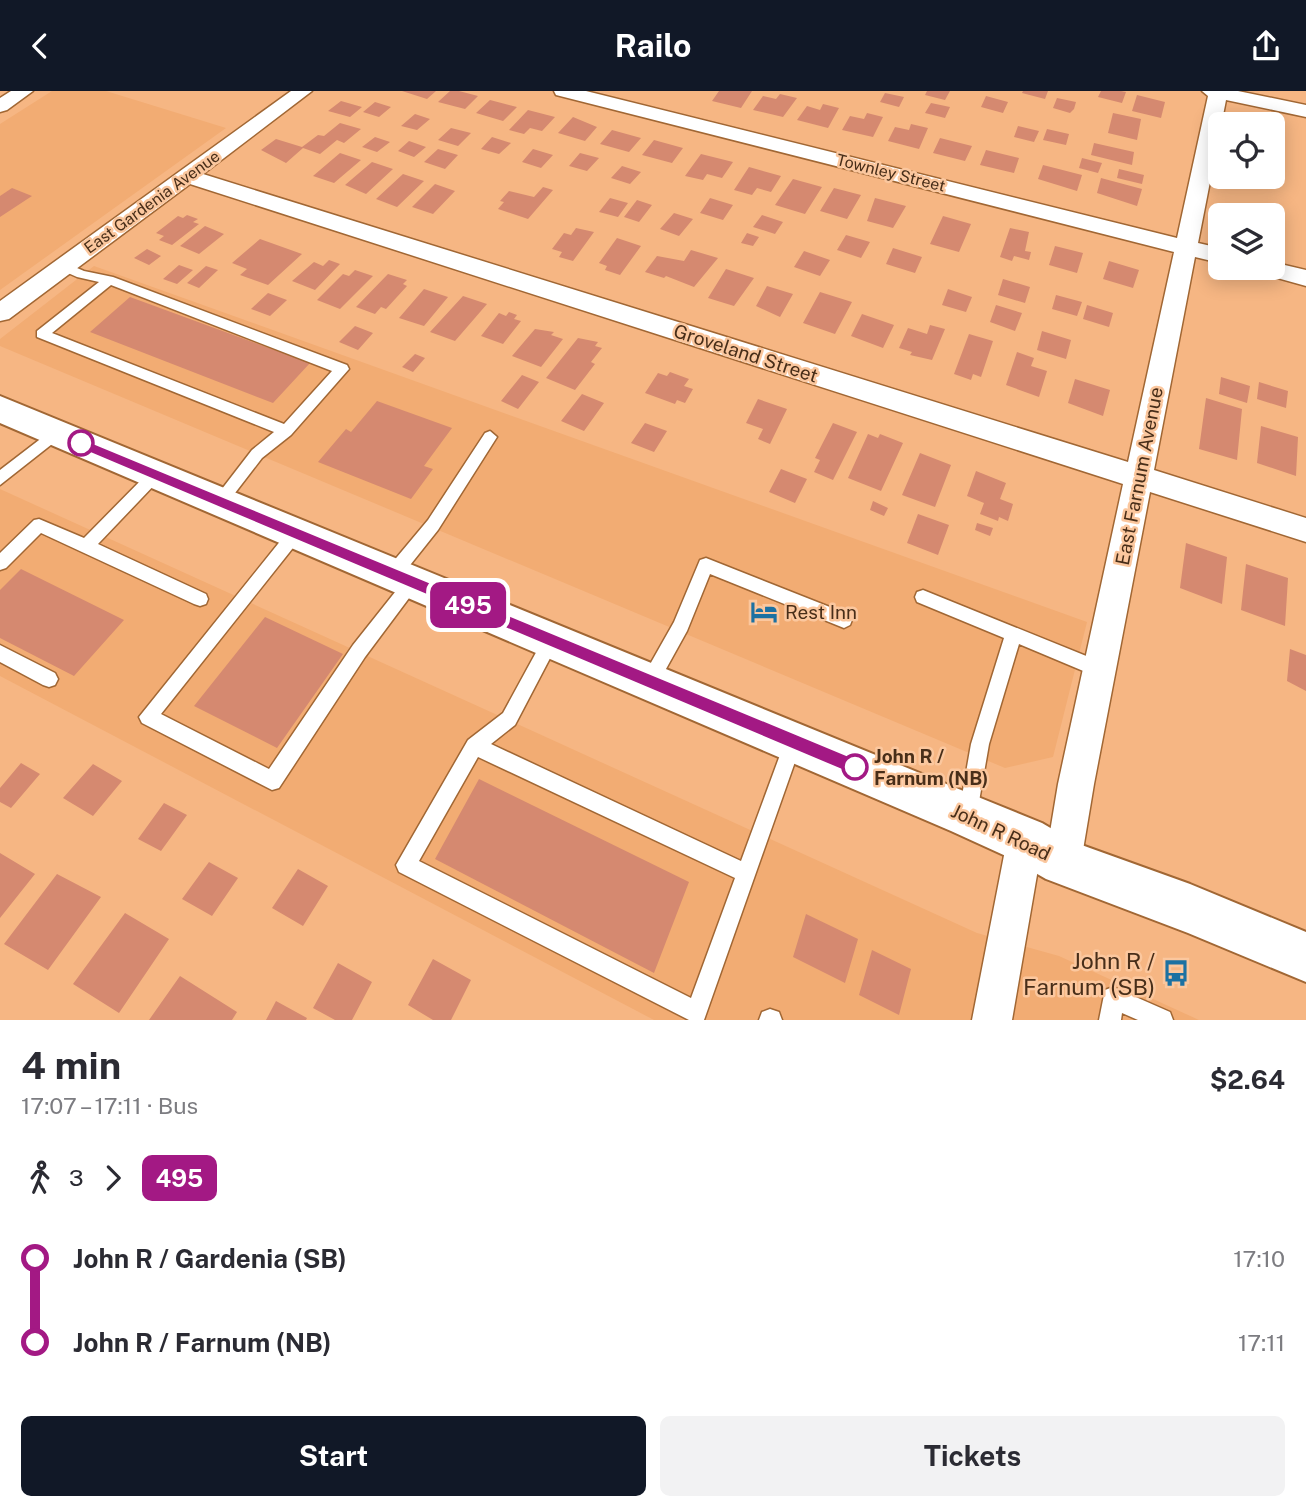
<!DOCTYPE html>
<html lang="en">
<head>
<meta charset="utf-8">
<style>
	:root { --surface:#fff; --page:#f2f2f3; --text:#2b2b33; --muted:#7c7c81; --accent:#111827 }
	body { margin:0; font-family:"Public Sans",sans-serif; background:var(--page); color:var(--text); height:100vh; display:flex; flex-direction:column; font-size:26px; white-space:nowrap }
	* { box-sizing:border-box; margin:0 }
	p { font-size:23px; color:var(--muted) }
	.icon { flex:none; width:38px; height:38px; fill:none; stroke:currentColor; stroke-width:2; stroke-linecap:round; stroke-linejoin:round }
	.map { position:relative; height:929px; overflow:hidden }
	.drawer { display:flex; flex-direction:column; background:var(--surface); flex:1 }
	.drawer>* { flex:none }
	.badge { padding:0 14px; border-radius:10px; font-size:24px; line-height:46px }
	.controls { position:absolute; left:1208px; top:21px; display:grid; gap:14px }
	.controls a { display:grid; place-items:center; width:77px; height:77px; border-radius:10px; background:var(--surface); box-shadow:0 4px 18px #0003; font-size:35px }
	.map>.badge { position:absolute; translate:-50% -50%; box-shadow:0 0 0 4px #fff }
	.legs { display:flex; align-items:center; gap:10px; height:77px; padding:0 21px; font-size:23px }
	.legs p { margin-inline-start:auto }
	.overview { display:flex; align-items:center; justify-content:space-between; height:119px; padding:0 21px }
	h1 { font-size:38px; font-weight:700; line-height:52px }
	.cta { display:flex; gap:14px; margin-top:auto; padding:14px 21px }
	.cta a { flex:1; height:80px; border-radius:10px; background:var(--accent); color:#fff; font-size:28px; font-weight:700; line-height:80px; text-align:center }
	.cta a+a { background:var(--page); color:var(--text) }
	ul { padding:0 21px; list-style:none }
	li { display:flex; align-items:center; gap:24px; height:84px; font-size:26px }
	li i { display:grid; place-items:center; width:10px; height:100%; margin:0 9px; background:currentColor }
	li i::after { content:''; width:18px; height:18px; margin:-9px; border:5px solid; border-radius:50%; background:var(--surface) }
	li p { margin-inline-start:auto }
	li:first-child i { background:linear-gradient(#0000 50%,currentColor 0) }
	li:last-child i { background:linear-gradient(currentColor 50%,#0000 0) }
	header { display:flex; justify-content:space-between; align-items:center; height:91px; padding:0 21px; background:var(--accent); color:#fff; font-size:32px; font-weight:700 }
	.map>svg:first-child { display:block }
</style>
</head>
<body>
<header><svg class="icon" aria-label="back" viewBox="0 0 24 24"><path d="M15 5l-7 7 7 7"/></svg>Railo<svg class="icon" aria-label="share" viewBox="0 0 24 24"><path d="M12 15V3M7 8l5-5 5 5M5 13v7h14v-7"/></svg></header>
<div class="map">
<svg width="1306" height="929" viewBox="0 0 1306 929">
	<rect width="100%" height="100%" fill="#f6b683"/>
	<path fill="#f2ac73" d="M52,0h54l120,37 -226,162v-166z
		M94,175l993,356 -34,135 -48,11 -1005,-422v-7z
		M0,398l977,444 82,23 140,64h-545l-654,-344z"/>
	<path fill="#d58970" d="M402,0h34l-9,8z
		M450,0h9l19,5 -13,13 -27,-7z
		M719,0h33l-11,17 -29,-7z
		M927,0h23l-5,9 -20,-5z
		M1023,0h25l-3,8 -23,-6z
		M1101,0h20l5,1 -4,11 -24,-6z
		M885,2l19,4 -5,10 -19,-5z
		M780,3l17,4 -14,19 -30,-7 10,-14 13,3z
		M1137,4l28,7 -4,16 -29,-7z
		M986,5l22,6 -5,11 -22,-6z
		M1057,7l19,4 -2,7 -4,4 -17,-5z
		M490,9l27,7 -14,14 -27,-8z
		M341,10l21,6 -12,10 -22,-6z
		M375,11l16,5 -12,10 -16,-5z
		M931,12l19,4 -5,11 -20,-5z
		M823,13l16,4 -11,20 -31,-8 10,-14 13,4z
		M528,19l27,7 -13,14 -12,-3 -6,6 -15,-4z
		M867,22l16,4 -10,20 -31,-7 8,-14 14,3z
		M1113,22l28,6 -4,21 -29,-7z
		M415,23l15,5 -13,11 -16,-4z
		M573,26l24,10 -12,14 -27,-8z
		M340,32l21,6 -17,14 -7,-3 -17,14 -17,-6 -17,15 -25,-13 15,-11 26,8 16,-12 6,1z
		M911,33l17,4 -9,21 -31,-8 7,-14 14,3z
		M1018,35l21,5 -5,11 -20,-5z
		M451,37l20,5 -13,13 -20,-6z
		M1047,38l22,5 -3,11 -23,-5z
		M612,39l29,8 -12,14 -29,-8z
		M375,46l15,5 -13,10 -15,-5z
		M492,46l19,6 -12,11 -18,-5z
		M940,47l32,8 -7,15 -32,-8z
		M654,49l29,8 -11,15 -30,-8z
		M409,50l17,6 -12,10 -16,-6z
		M1094,52l40,9 -2,13 -41,-10z
		M438,58l20,6 -13,14 -21,-7z
		M533,58l20,6 -12,13 -19,-6z
		M986,59l33,8 -5,15 -34,-8z
		M340,62l21,7 -27,23 -21,-7z
		M580,62l19,5 -12,13 -18,-5z
		M701,63l32,8 -11,16 -15,-4 -4,6 -18,-4z
		M1082,67l20,5 -4,10 -19,-5z
		M372,71l21,7 -27,25 -21,-9z
		M1043,74l39,10 -5,16 -39,-12z
		M622,75l19,6 -11,12 -19,-6z
		M749,76l32,9 -10,16 -14,-4 -5,7 -18,-5z
		M1119,78l25,6 -2,9 -25,-6z
		M403,83l21,7 -27,26 -21,-8z
		M1101,87l41,11 -5,17 -40,-13z
		M793,88l29,8 -17,27 -30,-9z
		M435,93l20,7 -22,23 -21,-7z
		M543,96l10,3 -25,29 -30,-10 6,-7 -4,-1 9,-10 25,6z
		M12,97l20,8 -32,21v-21z
		M834,97l27,7 -14,24 -27,-8z
		M610,107l18,5 -10,14 -19,-5z
		M710,107l23,7 -10,15 -23,-7z
		M875,107l31,8 -13,22 -26,-7z
		M637,109l15,5 -13,17 -15,-5z
		M674,122l19,6 -14,17 -19,-7z
		M187,124l11,4 -5,3 6,2 -27,21 -13,-5 5,-4 -8,-3 22,-17 5,2z
		M762,124l21,7 -8,12 -22,-7z
		M943,125l28,8 -12,28 -29,-8z
		M205,135l19,8 -25,20 -19,-8z
		M576,137l18,4 -21,29 -14,-4 3,-5 -10,-3 12,-16 7,2z
		M1010,137l19,4 -4,19 6,1 -2,8 -15,-4 -2,5 -12,-4z
		M747,142l12,4 -6,9 -12,-3z
		M846,144l24,7 -9,16 -24,-8z
		M617,147l24,8 -21,29 -15,-5 2,-4 -8,-3z
		M260,148l42,15 -34,31 -28,-10 7,-6 -15,-6z
		M1055,155l28,7 -6,20 -28,-8z
		M893,157l29,9 -7,16 -29,-9z
		M147,158l14,7 -12,9 -15,-7z
		M691,159l27,8 -24,29 -28,-11 -2,2 -19,-6 12,-16 27,5z
		M804,160l26,9 -10,16 -26,-9z
		M329,169l11,4 -25,26 -23,-9 22,-19 9,4z
		M1109,170l30,9 -6,18 -30,-9z
		M179,174l14,5 -16,14 -14,-5z
		M206,175l12,4 -19,18 -12,-5z
		M726,178l28,9 -20,28 -26,-8z
		M355,179l18,6 -33,33 -23,-9 26,-26 6,2z
		M388,183l19,6 -4,4 4,2 -21,23 -5,-2 -6,7 -19,-7z
		M1003,188l27,8 -5,16 -27,-8z
		M767,195l26,8 -13,23 -24,-11z
		M424,198l24,8 -24,29 -25,-8z
		M948,198l24,8 -6,15 -24,-7z
		M820,201l32,10 -17,32 -32,-11z
		M268,202l19,7 -17,16 -19,-7z
		M1056,204l26,7 -5,14 -25,-7z
		M463,205l24,8 -32,37 -25,-9z
		M130,206l180,66 -37,40 -183,-71z
		M996,214l26,8 -7,18 -25,-9z
		M1087,214l26,8 -4,14 -26,-8z
		M509,221l8,3 -3,4 7,2 -18,23 -22,-8 18,-23 7,3z
		M862,223l32,11 -11,23 -32,-12z
		M930,234l15,4 -13,31 -22,-5 2,-3 -13,-4 9,-20 19,6z
		M355,235l18,7 -15,17 -19,-8z
		M535,238l19,3 -3,3 12,4 -22,28 -29,-11z
		M1042,240l29,9 -5,19 -29,-9z
		M969,243l24,7 -12,36 -8,-3 -2,6 -17,-6z
		M578,247l20,4 -3,4 7,2 -11,14 4,2 -20,26 -29,-12z
		M1017,261l17,6 -3,8 16,5 -8,26 -33,-12z
		M415,263l10,4 -12,14 -11,-5z
		M670,281l19,7 -5,7 9,3 -8,14 -8,-3 -2,4 -30,-11 13,-20 9,3z
		M522,284l17,7 -21,27 -17,-8z
		M1221,286l29,9 -3,17 -28,-9z
		M1075,288l35,11 -7,26 -35,-13z
		M1259,291l29,9 -2,17 -29,-9z
		M582,303l22,9 -20,28 -23,-10z
		M1206,307l36,11 -5,51 -38,-11z
		M758,308l29,10 -17,35 -12,-5 5,-10 -17,-6z
		M377,310l75,27 -28,38 9,3 -22,30 -93,-37 28,-33 5,3z
		M645,332l22,8 -13,21 -23,-9z
		M833,332l24,9 -24,48 -19,-8 6,-12 -5,-2z
		M1261,335l37,11 -2,39 -39,-13z
		M868,343l10,4 2,-4 23,9 -22,48 -33,-13z
		M920,362l31,12 -16,42 -33,-12z
		M781,378l26,10 -12,24 -26,-11z
		M976,380l30,12 -6,16 13,5 -5,17 -9,-4 -1,4 -18,-7 4,-11 -17,-7z
		M873,410l15,7 -4,8 -14,-6z
		M918,423l31,11 -11,30 -31,-12z
		M977,432l16,5 -3,8 -15,-6z
		M1186,452l41,14 -5,47 -42,-16z
		M1246,473l42,14 -3,48 -44,-16z
		M21,478l103,51 -50,56 -74,-38v-48z
		M265,526l78,37 -66,94 -83,-42z
		M1290,558l16,6v36l-19,-10z
		M21,672l19,11 -29,34 -11,-6v-14z
		M93,673l29,17 -29,35 -30,-18z
		M479,688l210,103 -35,91 -219,-114z
		M164,712l23,12 -26,36 -23,-12z
		M0,762l35,21 -35,44z
		M209,771l29,16 -26,38 -30,-17z
		M298,778l30,17 -25,40 -31,-18z
		M57,783l44,23 -53,73 -44,-26z
		M125,822l44,26 -50,74 -46,-29z
		M806,823l52,25 -13,44 -52,-26z
		M872,859l39,19 -12,46 -40,-20z
		M433,868l38,21 -20,40h-18l-25,-15z
		M338,872l34,19 -20,38h-17l-22,-12z
		M180,885l57,36 -5,8h-83z
		M276,910l31,17 -1,2h-40z"/>
	<g fill="none" stroke-linecap="round" stroke-linejoin="round">
		<defs>
			<path id="service" d="M63,171l21,9 29,6 234,88 2,4 -58,66 -29,23 -37,48h-10l-3,-4 3,-4 37,-48 22,-18 -237,-95v-6l62,-49 -22,-5 -18,-8v-6zM111,194l221,86 -48,53 -232,-91z
				M56,336l7,6 -2,4 -61,48v-15z
				M490,340l7,6 -59,93 -39,49 -6,2 -6,-2 -2,-5 2,-5 41,-49 57,-87z
				M155,378l5,2 2,4 -2,4 -62,65 108,50 2,5 -2,5 -6,2 -6,-2 -153,-71 -35,35 -6,2v-17l34,-33 5,-1 45,19 66,-67z
				M295,436l5,2 3,5 -3,5 -139,175 108,55 84,-124 54,-68 6,-2 6,2 2,5 -56,75 -86,131 -7,2 -130,-67 -3,-6 151,-188z
				M706,467l144,57 2,5 -2,5 -6,3 -134,-54 -23,57 -31,56 -6,2 -6,-2 -3,-6 3,-6 30,-53 26,-62z
				M923,499l183,74 3,6 -3,6 -6,2 -81,-34 -30,100 -12,69 -2,7 -7,2 -7,-2 -2,-7 12,-69 33,-106 -87,-36 -2,-5 2,-5z
				M551,542l6,3 2,5 -44,84 -24,19 250,117 46,-125 6,-3 6,3 3,6 -98,278h-15l-290,-148 -3,-7 72,-125 35,-27 42,-77zM478,666l257,121 -44,120 -272,-137z
				M0,554l55,28 3,6 -3,6 -6,2 -6,-2 -43,-23z
				M1113,896l57,25 3,8h-35l-16,-7 -1,7h-22l6,-30z
				M770,918l9,3 3,8h-23l3,-8z"/>
			<path id="minor" d="M11,0h22l-26,19 -7,2v-14z
				M291,0h21l-109,83 925,288 46,-210 -618,-157 -2,-4h32l591,147 31,-142 -6,-5h36l68,14v12l-80,-17 -28,143 22,5v15l-25,-6 -41,213 152,48v24l-156,-50 -56,292 -13,78 -5,13 -13,5 -13,-5 -5,-13 13,-78 65,-300 -933,-300 -181,135 -9,2v-20z
				M1272,171l34,8v16l-47,-13 -4,-5h17z
				M1025,731l13,5 5,13 -31,180h-40l35,-180 5,-13z"/>
			<path id="secondary" d="M0,305l983,403 59,24 34,20 114,41 116,48v50l-118,-49 -142,-54 -38,-22 -57,-26 -951,-408z"/>
		</defs>
		<use href="#service" stroke="#a16734" stroke-width="3"/>
		<use href="#minor" stroke="#a16734" stroke-width="3"/>
		<use href="#secondary" stroke="#a16734" stroke-width="4"/>
		<use href="#service" fill="#fff" fill-rule="evenodd"/>
		<use href="#minor" fill="#fff" fill-rule="evenodd"/>
		<use href="#secondary" fill="#fff" fill-rule="evenodd"/>
	</g>
	<path fill="#a31984" stroke="#fff" stroke-width="2" d="M81,347l780,323 2,6 -2,6 -6,2 -6,-2 -773,-326 -2,-4z"/>
	<defs>
		<symbol id="hotel-bare" viewBox="-9 -9 18 18"><path d="M-6-4.5h1.5V1H6V5H4.5V3h-9V5H-6ZM-4 0a1.8 1.8 0 1 1 3.6 0ZM.5 0V-2.5h3Q6-2.5 6 0Z" fill="#1c71a2" stroke="#fbc79e" stroke-width="2.5" paint-order="stroke"/></symbol>
		<symbol id="bus-bare" viewBox="-9 -9 18 18"><path d="M-5-6H5V4H4V6H2V4H-2V6H-4V4H-5ZM-3.5-4V0h7V-4ZM-3.5 1.2v1.5H-2V1.2ZM2 1.2v1.5H3.5V1.2Z" fill="#1c71a2" stroke="#fbc79e" stroke-width="2.5" paint-order="stroke"/></symbol>
	</defs>
	<g fill-rule="evenodd">
		<use href="#hotel-bare" x="745" y="502" width="38" height="38"/>
		<use href="#bus-bare" x="1157" y="863" width="38" height="38"/>
	</g>
	<g fill="#fff" stroke="#a31984" stroke-width="3.5">
		<circle cx="81" cy="352" r="12"/>
		<circle cx="855" cy="676" r="12"/>
	</g>
	<g text-anchor="middle" dominant-baseline="central" stroke-width="5" stroke-linejoin="round" paint-order="stroke">
		<g font-size="16" fill="#482e19" stroke="#fbc79e">
			<text transform="translate(891 82) rotate(14)">Townley Street</text>
			<text transform="translate(152 111) rotate(-36)">East Gardenia Avenue</text>
		</g>
		<g font-size="19" fill="#482e19" stroke="#fbc79e">
			<text transform="translate(746 262) rotate(18)">Groveland Street</text>
			<text transform="translate(1139 385) rotate(-79)">East Farnum Avenue</text>
			<text transform="translate(1001 741) rotate(25)">John R Road</text>
		</g>
		<g font-size="19" fill="#482e19" stroke="#fbc79e" text-anchor="start">
			<text x="785" y="521">Rest Inn</text>
		</g>
		<g font-size="19" font-weight="bold" fill="#482e19" stroke="#fbc79e" text-anchor="start">
			<text x="874" y="665">John R /<tspan x="874" dy="22">Farnum (NB)</tspan></text>
		</g>
		<g font-size="23" fill="#482e19" stroke="#fbc79e" text-anchor="end">
			<text x="1155" y="869">John R /<tspan x="1155" dy="26">Farnum (SB)</tspan></text>
		</g>
	</g>
</svg>
<div class="controls">
<a><svg class="icon" aria-label="locate" viewBox="0 0 24 24"><circle cx="12" cy="12" r="6"/><path d="M12 2v4M12 18v4M2 12h4M18 12h4"/></svg></a>
<a><svg class="icon" aria-label="layers" viewBox="0 0 24 24"><path d="M12 4l9 5-9 5-9-5zM3 14l9 5 9-5"/></svg></a>
</div>
<b class="badge" style="left:468px;top:514px;background:#a31984;color:#fff">495</b>
</div>
<section class="drawer">
<div class="overview"><div><h1>4 min</h1><p>17:07 – 17:11 · Bus</p></div><b>$2.64</b></div>
<div class="legs"><svg class="icon" aria-label="walk" viewBox="0 0 24 24"><circle cx="13" cy="4" r="2"/><path d="M13 8l-2 6 4 7M11 14l-3 7M7 12l3-4h3l4 4"/></svg>3<svg class="icon" aria-label="forward" viewBox="0 0 24 24"><path d="M9 5l7 7-7 7"/></svg><b class="badge" style="background:#a31984;color:#fff">495</b></div>
<ul>
<li><i style="color:#a31984"></i><b>John R / Gardenia (SB)</b><p>17:10</p></li>
<li><i style="color:#a31984"></i><b>John R / Farnum (NB)</b><p>17:11</p></li>
</ul>
<div class="cta"><a>Start</a><a>Tickets</a></div>
</section>
</body>
</html>
